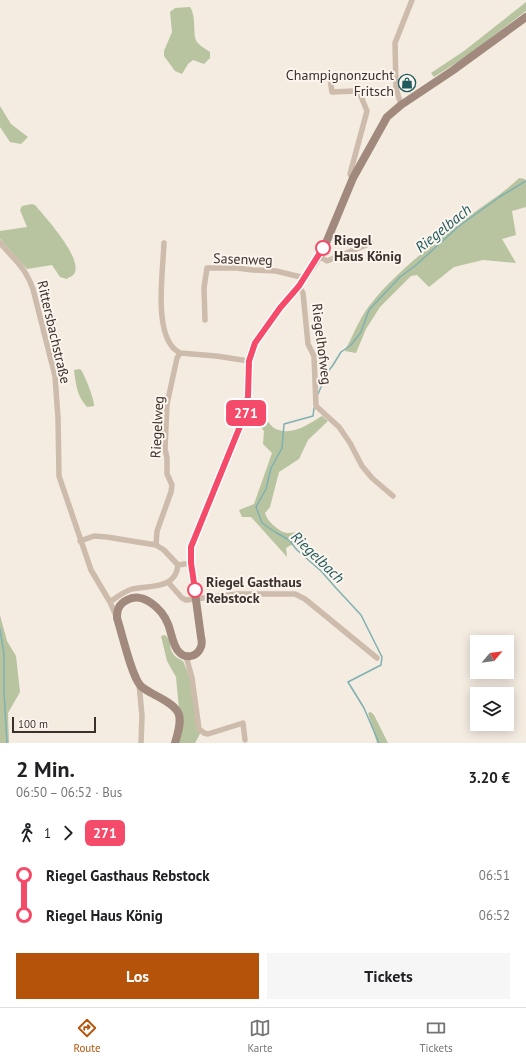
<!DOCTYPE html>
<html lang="de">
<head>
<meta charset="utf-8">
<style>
	:root { --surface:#fff; --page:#f6f6f6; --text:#202124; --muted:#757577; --line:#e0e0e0; --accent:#b45309 }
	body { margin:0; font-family:"PT Sans",sans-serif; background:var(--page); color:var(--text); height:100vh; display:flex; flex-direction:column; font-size:15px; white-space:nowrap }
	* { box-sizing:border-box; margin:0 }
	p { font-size:13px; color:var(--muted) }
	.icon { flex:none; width:22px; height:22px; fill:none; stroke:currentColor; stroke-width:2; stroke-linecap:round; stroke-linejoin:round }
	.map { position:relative; height:743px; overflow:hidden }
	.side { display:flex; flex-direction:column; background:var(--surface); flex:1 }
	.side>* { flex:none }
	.badge { padding:0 8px; border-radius:6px; font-size:14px; line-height:26px }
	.needle { width:26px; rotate:61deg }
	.fabs { position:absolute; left:470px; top:635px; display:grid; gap:8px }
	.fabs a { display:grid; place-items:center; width:44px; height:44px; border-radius:0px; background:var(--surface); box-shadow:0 2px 10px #0003; font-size:20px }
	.scale { position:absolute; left:12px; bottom:10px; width:84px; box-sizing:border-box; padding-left:4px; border:2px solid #3b302b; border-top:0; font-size:11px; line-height:14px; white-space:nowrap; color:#3b302b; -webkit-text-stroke:3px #fbf5ee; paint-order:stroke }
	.map>.badge { position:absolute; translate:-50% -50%; box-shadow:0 0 0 2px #fff }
	.legs { display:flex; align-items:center; gap:6px; height:44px; padding:0 16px; font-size:13px }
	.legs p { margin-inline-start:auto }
	.head { display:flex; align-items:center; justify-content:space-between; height:68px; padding:0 16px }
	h1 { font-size:22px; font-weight:800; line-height:30px }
	.button { display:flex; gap:8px; margin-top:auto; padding:8px 16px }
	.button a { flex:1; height:46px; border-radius:0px; background:var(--accent); color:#fff; font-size:16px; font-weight:800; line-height:46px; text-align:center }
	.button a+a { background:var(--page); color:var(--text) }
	ul { padding:0 16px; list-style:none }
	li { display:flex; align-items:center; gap:14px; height:40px; font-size:15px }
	li i { display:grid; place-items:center; width:6px; height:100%; margin:0 5px; background:currentColor }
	li i::after { content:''; width:10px; height:10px; margin:-5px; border:3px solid; border-radius:50%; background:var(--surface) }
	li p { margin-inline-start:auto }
	li:first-child i { background:linear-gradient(#0000 50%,currentColor 0) }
	li:last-child i { background:linear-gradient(currentColor 50%,#0000 0) }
	.tabs { display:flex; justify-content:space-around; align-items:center; height:56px; border-top:1px solid var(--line); background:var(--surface); font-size:11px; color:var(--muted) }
	.tabs a { display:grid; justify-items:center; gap:2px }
	.tabs .current { color:var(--accent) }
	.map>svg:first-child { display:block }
</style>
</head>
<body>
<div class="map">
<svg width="526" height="743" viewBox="0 0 526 743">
	<rect width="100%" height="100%" fill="#f4ebe1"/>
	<path fill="#b8c4a0" d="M526,2v9l-59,45 -33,21 -3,-4 33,-22z
		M190,7c7,11 2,27 7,35 3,4 9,7 13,10v6l-6,6 -11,-4 -5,4 -6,10 -7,-3 -11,-15v-5l8,-19 -2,-20 5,-4z
		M0,106l11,18 17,13 -7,7 -11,-2 -10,-15z
		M519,178l6,1 1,4v24l-14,4 4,24 -14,4 14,24 -33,-3 -29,7 -25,20 -12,-12 -6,1 -31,31 -14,22 -10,24 -11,-2c6,-12 11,-24 18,-36 22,-35 72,-73 105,-98 17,-13 36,-24 51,-39z
		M32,204l3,1c10,12 49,54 39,69 -1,2 -5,3 -7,5l-7,-2 -8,-12 -25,4 -27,-30v-8l27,-4 -7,-17 2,-4z
		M80,369c4,3 15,32 14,37l-7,1c-10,-11 -11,-22 -13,-37z
		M263,415c3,4 7,10 11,13 17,9 33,-3 48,-12l6,5 -20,19 -9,19 -20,13 -9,35 -5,6c2,5 3,7 7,11 12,11 15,10 30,7l3,6 -19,11 1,9 -36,-40h-9l-3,-7 15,-6 18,-51 -9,-9 1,-13 -9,-11z
		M0,615l7,26 9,15 4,36 -12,21 1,30h-9z
		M165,635c11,9 -2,16 18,26l7,17 11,54 -6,11h-18l2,-34 -3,-32 -9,-16 -6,-25z
		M371,712l3,3 14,28h-11l-9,-30z"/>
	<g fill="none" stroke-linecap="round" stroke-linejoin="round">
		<path stroke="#7fb0b2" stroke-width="1.5" d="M318,394l9,-21 6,-8 8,-13 10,-7 10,-13 8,-22 13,-14 18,-19 16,-12 43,-39 42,-30 25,-15
			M314,408l-1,8 -29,8 -2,24 -11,20 -5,21 -10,18 6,16 13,9 14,8 8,10 24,21 15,17 25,27 21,42 -1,8 -33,17 16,26 15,35
			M0,629l4,25v38l3,51"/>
		<path stroke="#cdbbac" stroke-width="5.5" d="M330,79l2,13 23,-1 5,3 7,17 -17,63 3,4
			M401,105l-5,-17 -1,-45 17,-43
			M0,243c15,17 25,24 33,46l22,87 3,42 1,58 32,94 19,32 6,14
			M164,243c-1,27 -9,80 7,102 2,4 6,6 9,8
			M319,256l8,5 44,-18
			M299,286l4,7 5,51 6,12 2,50 23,21 11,16 12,23 10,12 21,18
			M205,320l-1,-32 3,-20h30l16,2 23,1 29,7
			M80,541l14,-5 13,1 49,8 8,5 14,15 13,-2
			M156,545l1,-14 14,-39 1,-7 -5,-11v-16l-2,-9 2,-45 10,-46 3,-5 36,3 33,5
			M168,582l14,16 4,2 52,-6h57l10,5 72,59
			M110,602c7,-5 13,-10 22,-13 16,-4 44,1 46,-24
			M186,656l6,22 7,51 5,4 4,1 35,-11 2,17
			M139,684l3,32 -1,27"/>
		<path stroke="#a18a7d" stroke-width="8" d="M175,743c9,-29 7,-34 -20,-48 -5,-3 -12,-6 -15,-10 -9,-11 -18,-52 -23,-67 0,-9 2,-14 10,-18 16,-9 35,9 41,24 3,7 5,23 11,28 6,7 17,5 21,-3 2,-3 2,-8 1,-12l-10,-74v-16l54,-133 3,-18 1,-35 6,-18 25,-35 19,-22 20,-30 7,-13 27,-65 34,-61 14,-12 51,-34 74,-54"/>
	</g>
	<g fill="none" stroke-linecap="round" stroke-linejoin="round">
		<defs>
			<path id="line-1" d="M195,590l-4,-27v-16l54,-133 3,-18 1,-35 6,-18 25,-35 19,-22 24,-38"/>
		</defs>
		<use href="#line-1" stroke="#fff" stroke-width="9"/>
		<use href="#line-1" stroke="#f54b6a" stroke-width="6"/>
	</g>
	<defs>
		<symbol id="shop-ring" viewBox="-11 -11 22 22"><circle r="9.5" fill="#fbf5ee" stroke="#1f5a5e" stroke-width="1.5"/><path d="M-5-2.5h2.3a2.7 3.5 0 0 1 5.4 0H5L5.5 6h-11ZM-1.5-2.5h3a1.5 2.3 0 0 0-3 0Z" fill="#1f5a5e"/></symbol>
	</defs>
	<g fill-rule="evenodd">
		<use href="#shop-ring" x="397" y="73" width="20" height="20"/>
	</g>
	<g fill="#fff" stroke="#f54b6a" stroke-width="2">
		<circle cx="323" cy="248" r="7"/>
		<circle cx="195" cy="590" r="7"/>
	</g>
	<g text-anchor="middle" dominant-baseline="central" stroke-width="4" stroke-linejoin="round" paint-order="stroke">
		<g font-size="14" fill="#3b302b" stroke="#fbf5ee" text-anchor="end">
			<text x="394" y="75">Champignonzucht<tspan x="394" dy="16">Fritsch</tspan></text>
		</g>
		<g font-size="14" font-weight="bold" fill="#3b302b" stroke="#fbf5ee" text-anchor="start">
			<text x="334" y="240">Riegel<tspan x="334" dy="16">Haus König</tspan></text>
			<text x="206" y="582">Riegel Gasthaus<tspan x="206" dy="16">Rebstock</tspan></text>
		</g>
		<g font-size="14" fill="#3b302b" stroke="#fbf5ee">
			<text transform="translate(243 259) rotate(2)">Sasenweg</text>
			<text transform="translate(54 332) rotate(77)">Rittersbachstraße</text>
			<text transform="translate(322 344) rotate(83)">Riegelhofweg</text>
			<text transform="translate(157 427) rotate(-87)">Riegelweg</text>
		</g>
		<g font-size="15" font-style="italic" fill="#1f5a5e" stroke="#fbf5ee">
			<text transform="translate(443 228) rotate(-39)">Riegelbach</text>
			<text transform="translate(318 557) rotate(44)">Riegelbach</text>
		</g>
	</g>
</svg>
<div class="fabs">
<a><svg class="needle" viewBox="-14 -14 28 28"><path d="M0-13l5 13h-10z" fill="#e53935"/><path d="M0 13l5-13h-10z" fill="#757577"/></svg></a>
<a><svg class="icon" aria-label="layers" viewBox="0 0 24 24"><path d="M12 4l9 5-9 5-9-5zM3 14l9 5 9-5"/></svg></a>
</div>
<div class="scale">100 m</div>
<b class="badge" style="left:246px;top:413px;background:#f54b6a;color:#fff">271</b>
</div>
<section class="side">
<div class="head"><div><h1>2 Min.</h1><p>06:50 – 06:52 · Bus</p></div><b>3.20 €</b></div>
<div class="legs"><svg class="icon" aria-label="walk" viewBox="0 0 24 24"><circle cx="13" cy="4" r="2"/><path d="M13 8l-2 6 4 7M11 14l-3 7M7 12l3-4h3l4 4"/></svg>1<svg class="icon" aria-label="forward" viewBox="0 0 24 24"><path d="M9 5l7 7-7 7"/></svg><b class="badge" style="background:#f54b6a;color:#fff">271</b></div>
<ul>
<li><i style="color:#f54b6a"></i><b>Riegel Gasthaus Rebstock</b><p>06:51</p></li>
<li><i style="color:#f54b6a"></i><b>Riegel Haus König</b><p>06:52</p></li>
</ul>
<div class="button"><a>Los</a><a>Tickets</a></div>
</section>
<nav class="tabs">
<a class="current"><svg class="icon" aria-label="directions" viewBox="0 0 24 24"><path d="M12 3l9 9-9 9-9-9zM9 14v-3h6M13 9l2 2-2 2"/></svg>Route</a>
<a><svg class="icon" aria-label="map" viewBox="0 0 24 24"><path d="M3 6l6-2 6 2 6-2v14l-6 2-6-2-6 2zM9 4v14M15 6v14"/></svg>Karte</a>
<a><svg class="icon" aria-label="tickets" viewBox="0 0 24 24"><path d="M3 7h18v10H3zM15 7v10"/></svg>Tickets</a>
</nav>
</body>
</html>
